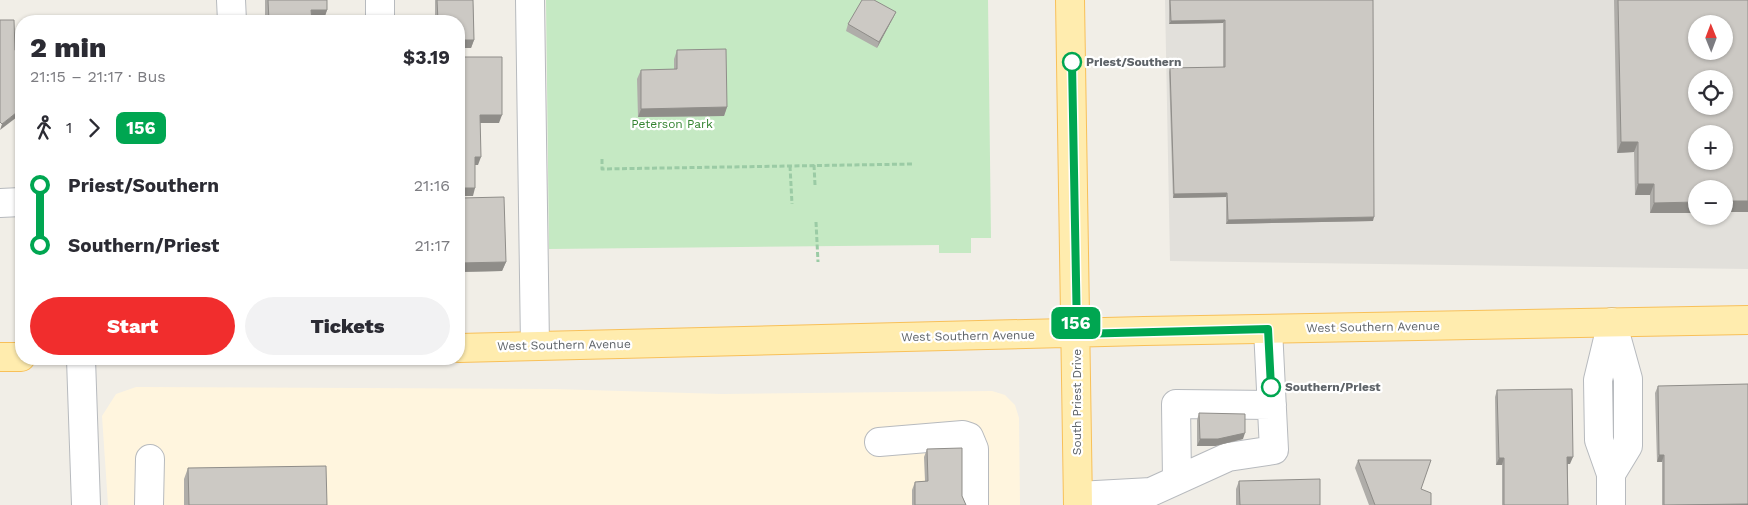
<!DOCTYPE html>
<html lang="en">
<head>
<meta charset="utf-8">
<style>
	:root { --surface:#fff; --page:#f2f2f3; --text:#2b2b33; --muted:#7c7c81; --accent:#f12d2d }
	body { margin:0; font-family:"Work Sans",sans-serif; background:var(--page); color:var(--text); height:100vh; display:flex; flex-direction:column; font-size:19px; white-space:nowrap }
	* { box-sizing:border-box; margin:0 }
	p { font-size:16px; color:var(--muted) }
	.icon { flex:none; width:28px; height:28px; fill:none; stroke:currentColor; stroke-width:2; stroke-linecap:round; stroke-linejoin:round }
	.map { position:relative; flex:1; overflow:hidden }
	.side { position:absolute; left:15px; top:15px; width:450px; height:350px; display:flex; flex-direction:column; background:var(--surface); border-radius:20px; box-shadow:0 1px 4px #0004 }
	.side>* { flex:none }
	.badge { padding:0 10px; border-radius:8px; font-size:18px; line-height:32px }
	.needle { width:32px; rotate:359deg }
	.controls { position:absolute; left:1688px; top:15px; display:grid; gap:10px }
	.controls a { display:grid; place-items:center; width:45px; height:45px; border-radius:50%; background:var(--surface); box-shadow:0 1px 4px #0004; font-size:25px }
	.map>.badge { position:absolute; translate:-50% -50%; box-shadow:0 0 0 2px #fff }
	.legs { display:flex; align-items:center; gap:8px; height:55px; padding:0 15px; font-size:16px }
	.legs p { margin-inline-start:auto }
	.headline { display:flex; align-items:center; justify-content:space-between; height:85px; padding:0 15px }
	h1 { font-size:28px; font-weight:800; line-height:38px }
	.primary-button { display:flex; gap:10px; margin-top:auto; padding:10px 15px }
	.primary-button a { flex:1; height:58px; border-radius:30px; background:var(--accent); color:#fff; font-size:20px; font-weight:800; line-height:58px; text-align:center }
	.primary-button a+a { background:var(--page); color:var(--text) }
	ul { padding:0 15px; list-style:none }
	li { display:flex; align-items:center; gap:18px; height:60px; font-size:19px }
	li i { display:grid; place-items:center; width:8px; height:100%; margin:0 6px; background:currentColor }
	li i::after { content:''; width:12px; height:12px; margin:-6px; border:4px solid; border-radius:50%; background:var(--surface) }
	li p { margin-inline-start:auto }
	li:first-child i { background:linear-gradient(#0000 50%,currentColor 0) }
	li:last-child i { background:linear-gradient(currentColor 50%,#0000 0) }
	.map>svg:first-child { display:block }
</style>
</head>
<body>
<div class="map">
<svg width="1748" height="505" viewBox="0 0 1748 505">
	<rect width="100%" height="100%" fill="#f1eee7"/>
	<path fill="#fff5de" d="M136,387l418,2 168,5 270,-3 13,4 10,10 4,13 1,87h-912l-6,-89 14,-22z"/>
	<path fill="#e2e0db" fill-rule="evenodd" d="M1165,0h583v269l-578,-8zM1696,24h28v27h-28zM1696,79h28v27h-28zM1696,134h28v27h-28zM1696,189h28v27h-28z"/>
	<path fill="#c5e9c3" d="M546,0h442l3,238h-20v15h-32v-8l-390,4z"/>
	<g fill="none" stroke-linecap="round" stroke-linejoin="round">
		<defs>
			<path id="minor" d="M231,0l1,21
				M380,0v21
				M530,0l5,346
				M0,203l21,-1
				M81,359l5,146
				M879,442l84,-7 6,2 5,12v56
				M1611,474l17,-28v-67l-15,-54
				M1177,480l-1,-76 96,1
				M1078,496l73,-4 77,-35 46,-7 -6,-121
				M149,505l1,-46
				M1611,505v-31l-12,-34 -1,-60 14,-58"/>
			<path id="major" d="M1070,0l8,505
				M459,348l685,-17 604,-11
				M0,357h21"/>
		</defs>
		<use href="#minor" stroke="#b7babe" stroke-width="30"/>
		<use href="#major" stroke="#f8c059" stroke-width="30"/>
		<path stroke="#9bcba5" stroke-width="3" stroke-dasharray="5 2.5" stroke-linecap="butt" d="M602,159v10l312,-5
			M814,165l1,20
			M790,166l2,38
			M816,222l2,40"/>
		<use href="#minor" stroke="#fff" stroke-width="28"/>
		<use href="#major" stroke="#ffecae" stroke-width="28"/>
	</g>
	<path fill="#afada9" d="M265,0h62v10l-3,9h-12v2h-47z
		M435,0h38l1,40 -3,8 -12,-27h-24z
		M1169,0h204v221l-147,3v-27l-53,1 -4,-126 1,-4 53,-1v-44l-54,1z
		M1614,0h134v212h-24v-23l-74,24v-18h-15l-1,-43 -17,1z
		M896,12l-3,6 -16,30 -31,-17 2,-7z
		M677,50l50,57 -3,9 -86,1 -1,-38 4,-9 33,-1v-10z
		M461,198l45,64 -4,9 -43,1v-68z
		M1658,386l90,119h-86v-43h-5l-2,-69z
		M1497,390l73,74h-2v41h-66v-40h-6l-1,-68z
		M1199,413l44,26 -28,7h-18v-26z
		M927,449l35,47 4,9h-54v-15l3,-8 10,-1 -1,-24z
		M1358,460l63,29 10,16h-62l-14,-37z
		M188,468l139,37h-143v-26z
		M1239,481l81,24h-84v-16z"/>
	<path fill="#8f8d89" d="M311,10h16l-3,9h-16z
		M896,12l-3,6 -16,30 2,-6z
		M1225,20l-2,3 -54,1 2,-3z
		M459,40h15l-3,8h-12z
		M727,107l-3,9 -86,1 3,-8z
		M21,109v5l-21,16 2,-6z
		M480,115h22l-3,8h-21z
		M1621,142h17l-4,10 -17,1z
		M475,157h6l-3,8h-6z
		M1638,184h16l-4,11h-15z
		M459,188h16l-2,8h-14z
		M1227,193l-1,4 -53,1 1,-4z
		M1724,201h24v11h-24z
		M1696,202v11h-46l4,-10z
		M1374,217l-1,4 -147,3 2,-4z
		M506,262l-4,9 -43,1v-9z
		M1245,433l-2,6 -28,7h-18l3,-7z
		M1659,455h5l-2,7h-5z
		M1567,457h6l-3,7h-5z
		M1499,458h5l-2,7h-6z
		M1748,504v1h-84z"/>
	<path fill="#ccc9c4" stroke="#8f8d89" fill-rule="evenodd" d="M268,0h59v10h-16l1,11h-43z
		M437,0h36l1,40h-15v-19h-21z
		M862,0h12l22,12 -17,30 -31,-18z
		M1170,0h203l1,217 -146,3 -1,-27 -53,1 -4,-126 55,-1v-47l-54,1z
		M1618,0h130v201h-24v-12h-28v13l-42,1v-19h-16v-42h-17zM1696,24h28v27h-28zM1696,79h28v27h-28zM1696,134h28v27h-28z
		M0,20h14l1,30 6,8v51l-19,15 -2,-2z
		M726,49l1,58 -86,2v-39l36,-1v-19z
		M459,57h43v58h-22l1,42h-6v31h-16z
		M504,197l2,65 -47,1v-27h3l-1,-38z
		M1748,384v120l-84,1v-50h-5l-1,-69z
		M1572,389l1,68h-6l1,48h-64v-47h-5l-2,-68z
		M1199,413l46,1v19l-27,6h-18z
		M962,448v48l4,9h-51v-23l13,-1 -1,-32z
		M1358,460h73l-10,29 10,4v12h-56z
		M326,466l1,39h-138l-1,-37z
		M1320,479v26h-80l-1,-24z"/>
	<g fill="none" stroke-linecap="round" stroke-linejoin="round">
		<defs>
			<path id="line-1" d="M1072,62l5,272 191,-5 3,58"/>
		</defs>
		<use href="#line-1" stroke="#fff" stroke-width="11"/>
		<use href="#line-1" stroke="#00a651" stroke-width="8"/>
	</g>
	<g fill="#fff" stroke="#00a651" stroke-width="2.5">
		<circle cx="1072" cy="62" r="9"/>
		<circle cx="1271" cy="387" r="9"/>
	</g>
	<g text-anchor="middle" dominant-baseline="central" stroke-width="4.5" stroke-linejoin="round" paint-order="stroke">
		<g font-size="12" font-weight="bold" fill="#5e6368" stroke="#fff" text-anchor="start">
			<text x="1086" y="62">Priest/Southern</text>
			<text x="1285" y="387">Southern/Priest</text>
		</g>
		<g font-size="12" fill="#338330" stroke="#fff">
			<text x="672" y="124">Peterson Park</text>
		</g>
		<g font-size="12" fill="#5e6368" stroke="#fff">
			<text transform="translate(1373 327) rotate(-1)">West Southern Avenue</text>
			<text transform="translate(968 336) rotate(-1)">West Southern Avenue</text>
			<text transform="translate(564 345) rotate(-1)">West Southern Avenue</text>
			<text transform="translate(1077 402) rotate(-90)">South Priest Drive</text>
		</g>
	</g>
</svg>
<div class="controls">
<a><svg class="needle" viewBox="-14 -14 28 28"><path d="M0-13l5 13h-10z" fill="#e53935"/><path d="M0 13l5-13h-10z" fill="#7c7c81"/></svg></a>
<a><svg class="icon" aria-label="locate" viewBox="0 0 24 24"><circle cx="12" cy="12" r="6"/><path d="M12 2v4M12 18v4M2 12h4M18 12h4"/></svg></a>
<a>+</a>
<a>−</a>
</div>
<b class="badge" style="left:1076px;top:323px;background:#00a651;color:#fff">156</b>
<section class="side">
<div class="headline"><div><h1>2 min</h1><p>21:15 – 21:17 · Bus</p></div><b>$3.19</b></div>
<div class="legs"><svg class="icon" aria-label="walk" viewBox="0 0 24 24"><circle cx="13" cy="4" r="2"/><path d="M13 8l-2 6 4 7M11 14l-3 7M7 12l3-4h3l4 4"/></svg>1<svg class="icon" aria-label="forward" viewBox="0 0 24 24"><path d="M9 5l7 7-7 7"/></svg><b class="badge" style="background:#00a651;color:#fff">156</b></div>
<ul>
<li><i style="color:#00a651"></i><b>Priest/Southern</b><p>21:16</p></li>
<li><i style="color:#00a651"></i><b>Southern/Priest</b><p>21:17</p></li>
</ul>
<div class="primary-button"><a>Start</a><a>Tickets</a></div>
</section>
</div>
</body>
</html>
